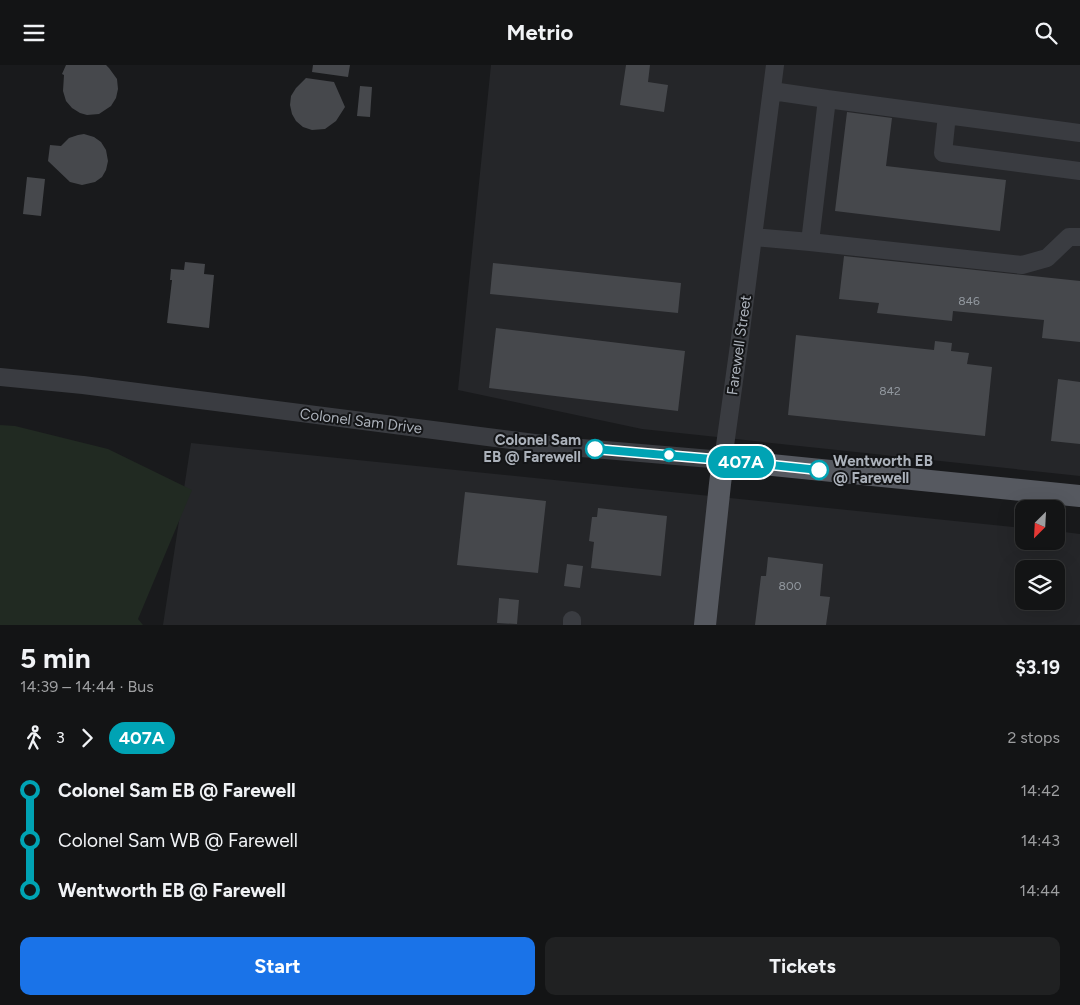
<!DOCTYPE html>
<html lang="en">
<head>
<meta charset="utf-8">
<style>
	:root { --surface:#131415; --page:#202122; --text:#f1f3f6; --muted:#9d9ea0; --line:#323334; --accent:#1a73e8 }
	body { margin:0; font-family:Figtree,sans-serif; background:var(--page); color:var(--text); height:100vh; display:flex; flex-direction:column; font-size:19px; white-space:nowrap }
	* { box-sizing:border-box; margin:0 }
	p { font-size:16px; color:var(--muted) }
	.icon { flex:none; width:28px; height:28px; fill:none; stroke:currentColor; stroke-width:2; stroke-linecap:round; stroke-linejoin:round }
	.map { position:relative; height:560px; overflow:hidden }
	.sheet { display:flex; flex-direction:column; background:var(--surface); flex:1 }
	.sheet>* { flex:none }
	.badge { padding:0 10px; border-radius:16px; font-size:18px; line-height:32px }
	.needle { width:32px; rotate:204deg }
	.buttons { position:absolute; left:1015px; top:435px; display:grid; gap:10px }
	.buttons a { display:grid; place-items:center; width:50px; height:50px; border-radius:10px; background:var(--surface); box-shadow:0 5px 20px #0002,0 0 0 1px var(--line); font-size:25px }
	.map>.badge { position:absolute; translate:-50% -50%; box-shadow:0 0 0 2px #fff }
	.legs { display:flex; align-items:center; gap:8px; height:55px; padding:0 20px; font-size:16px }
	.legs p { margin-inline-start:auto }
	.headline { display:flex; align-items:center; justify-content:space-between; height:85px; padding:0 20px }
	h1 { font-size:28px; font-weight:700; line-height:38px }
	.button { display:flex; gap:10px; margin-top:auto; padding:10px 20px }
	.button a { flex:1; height:58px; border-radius:10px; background:var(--accent); color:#fff; font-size:20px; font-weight:700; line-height:58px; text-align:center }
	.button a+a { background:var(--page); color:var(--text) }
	ul { padding:0 20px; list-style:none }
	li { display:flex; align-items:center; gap:18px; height:50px; font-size:19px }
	li i { display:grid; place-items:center; width:8px; height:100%; margin:0 6px; background:currentColor }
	li i::after { content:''; width:12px; height:12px; margin:-6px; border:4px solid; border-radius:50%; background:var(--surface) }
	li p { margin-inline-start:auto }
	li:first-child i { background:linear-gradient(#0000 50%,currentColor 0) }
	li:last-child i { background:linear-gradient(currentColor 50%,#0000 0) }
	header { display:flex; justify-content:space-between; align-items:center; height:65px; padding:0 20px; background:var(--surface); font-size:22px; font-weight:700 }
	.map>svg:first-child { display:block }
</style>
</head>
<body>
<header><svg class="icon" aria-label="menu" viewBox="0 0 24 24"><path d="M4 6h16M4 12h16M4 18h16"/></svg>Metrio<svg class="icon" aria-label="search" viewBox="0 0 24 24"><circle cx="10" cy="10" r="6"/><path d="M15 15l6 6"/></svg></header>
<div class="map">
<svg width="1080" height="560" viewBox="0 0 1080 560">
	<rect width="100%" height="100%" fill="#191a1c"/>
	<path fill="#252629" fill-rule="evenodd" d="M491,0h589v411l-438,-47 -184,-39z
		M191,378l833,85v13h32v-10l24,3v91h-917zM1024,504h32v32h-32z"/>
	<path fill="#212a22" d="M0,360l15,1 93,23 84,41 -54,129 5,6h-143z"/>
	<path fill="#46484c" d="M66,0h40l3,3 8,11 1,10 -2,9 -5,8 -12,8 -12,1 -7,-2 -8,-5 -6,-7 -3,-10 1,-16 -2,-1z
		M313,0h37l-2,12 -36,-5z
		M626,0h24l-2,17 20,3 -4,27 -44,-7z
		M306,13l28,4 11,25 -9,14 -11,8 -13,1 -9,-3 -7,-6 -4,-7 -2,-9 1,-9 5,-8z
		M360,21l12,1 -2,30 -13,-1z
		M847,47l45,6 -6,48 120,14 -6,51 -165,-20z
		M84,69l10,3 7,5 5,8 2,11 -2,9 -4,7 -7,5 -13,3 -12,-3 -22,-21 2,-16 11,1 8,-8 9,-3z
		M27,112l18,2 -4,37 -18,-2z
		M844,191l236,25v61l-38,-4 2,-18 -91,-9 -1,10 -75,-8 2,-10 -40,-4z
		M185,197l20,2 -1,10 10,1 -5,53 -42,-5 5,-43h-2l1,-11 13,1z
		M493,198l188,20 -3,30 -188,-19z
		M496,263l189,23 -7,60 -189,-23z
		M796,270l138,15 1,-9 17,2 -1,8 18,2 -2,11 25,3 -7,69 -197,-21z
		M1058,314l22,3v62l-29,-3z
		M465,427l81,9 -8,72 -81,-8z
		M598,443l69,8 -6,60 -70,-8 3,-26 -5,-1 3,-24h5z
		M768,492l55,7 -3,32 10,1 -4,28h-71l6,-49h5z
		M567,499l16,2 -3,22 -16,-2z
		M499,533l20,2 -2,24 -20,-1z"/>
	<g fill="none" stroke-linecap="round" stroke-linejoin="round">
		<path stroke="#3a3c41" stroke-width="18" d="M827,34l253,34
			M947,50l-4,38 137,18
			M753,172l57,5 17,-143 -55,-8
			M810,177l212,23 25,-7 22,-21h11
			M0,312l83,8 475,61 165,14 17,-122 35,-273
			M572,560v-5"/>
		<path stroke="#565960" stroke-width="22" d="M705,560l15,-141 3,-24 357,36"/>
	</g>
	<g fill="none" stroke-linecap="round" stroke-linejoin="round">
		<defs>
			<path id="line-1" d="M595,384l128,11 96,10"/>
		</defs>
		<use href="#line-1" stroke="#fff" stroke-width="11"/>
		<use href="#line-1" stroke="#00a3b4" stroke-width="8"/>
	</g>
	<g fill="#fff" stroke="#00a3b4" stroke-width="2.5">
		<circle cx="595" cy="384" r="9"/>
		<circle cx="669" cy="390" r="6"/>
		<circle cx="819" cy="405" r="9"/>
	</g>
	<g text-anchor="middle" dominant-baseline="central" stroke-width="4" stroke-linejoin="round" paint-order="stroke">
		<g font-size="12" fill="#92989f">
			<text x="969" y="236">846</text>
			<text x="890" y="326">842</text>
			<text x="790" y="521">800</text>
		</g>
		<g font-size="15" fill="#acb2bb" stroke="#141517">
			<text transform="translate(739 280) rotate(-82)">Farewell Street</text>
			<text transform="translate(361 356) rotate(7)">Colonel Sam Drive</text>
		</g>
		<g font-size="15" font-weight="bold" fill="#acb2bb" stroke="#141517" text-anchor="end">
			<text x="581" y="375">Colonel Sam<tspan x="581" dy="17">EB @ Farewell</tspan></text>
			<text x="833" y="396" text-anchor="start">Wentworth EB<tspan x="833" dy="17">@ Farewell</tspan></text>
		</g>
	</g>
</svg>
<div class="buttons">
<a><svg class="needle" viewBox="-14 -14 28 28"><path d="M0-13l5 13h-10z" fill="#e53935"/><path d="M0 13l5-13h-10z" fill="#9d9ea0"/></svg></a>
<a><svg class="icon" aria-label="layers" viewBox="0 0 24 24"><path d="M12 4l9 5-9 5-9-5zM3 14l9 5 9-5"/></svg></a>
</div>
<b class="badge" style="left:741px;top:397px;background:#00a3b4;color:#fff">407A</b>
</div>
<section class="sheet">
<div class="headline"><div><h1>5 min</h1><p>14:39 – 14:44 · Bus</p></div><b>$3.19</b></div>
<div class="legs"><svg class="icon" aria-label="walk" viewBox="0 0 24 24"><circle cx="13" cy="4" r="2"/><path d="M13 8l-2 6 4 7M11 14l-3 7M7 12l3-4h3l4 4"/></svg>3<svg class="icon" aria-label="forward" viewBox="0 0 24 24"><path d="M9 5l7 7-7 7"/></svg><b class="badge" style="background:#00a3b4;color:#fff">407A</b><p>2 stops</p></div>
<ul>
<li><i style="color:#00a3b4"></i><b>Colonel Sam EB @ Farewell</b><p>14:42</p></li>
<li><i style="color:#00a3b4"></i><span>Colonel Sam WB @ Farewell</span><p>14:43</p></li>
<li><i style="color:#00a3b4"></i><b>Wentworth EB @ Farewell</b><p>14:44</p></li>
</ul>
<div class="button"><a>Start</a><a>Tickets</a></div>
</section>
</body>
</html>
